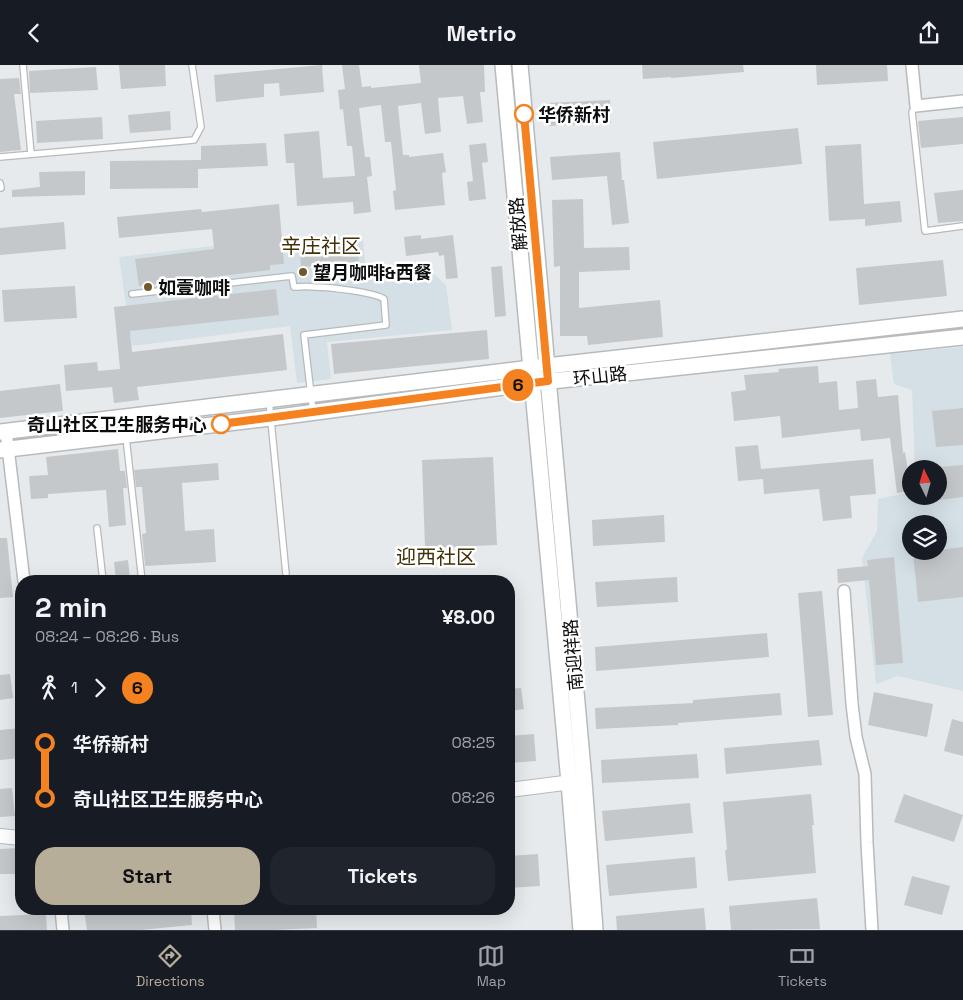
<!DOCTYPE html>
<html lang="en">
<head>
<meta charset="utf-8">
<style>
	:root { --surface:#171b24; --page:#20242c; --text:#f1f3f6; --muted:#9ea1a6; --line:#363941; --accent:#b7ae9a }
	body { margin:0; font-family:"Space Grotesk","Noto Sans SC",sans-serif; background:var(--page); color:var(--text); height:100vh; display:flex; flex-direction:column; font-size:19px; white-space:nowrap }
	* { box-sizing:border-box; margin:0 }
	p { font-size:16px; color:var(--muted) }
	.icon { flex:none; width:28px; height:28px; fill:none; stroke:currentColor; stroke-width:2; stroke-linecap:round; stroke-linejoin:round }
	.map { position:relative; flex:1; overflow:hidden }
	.details { position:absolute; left:15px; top:510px; width:500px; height:340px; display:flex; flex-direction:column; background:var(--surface); border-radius:20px; box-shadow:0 5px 20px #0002 }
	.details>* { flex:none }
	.badge { padding:0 10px; border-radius:16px; font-size:18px; line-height:32px }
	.needle { width:32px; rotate:355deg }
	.tools { position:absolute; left:902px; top:395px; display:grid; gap:10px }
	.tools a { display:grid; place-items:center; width:45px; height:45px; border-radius:50%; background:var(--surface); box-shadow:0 5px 20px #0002; font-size:25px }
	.map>.badge { position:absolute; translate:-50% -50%; box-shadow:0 0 0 2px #fff }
	.legs { display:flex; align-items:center; gap:8px; height:55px; padding:0 20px; font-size:16px }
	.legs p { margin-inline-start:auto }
	.overview { display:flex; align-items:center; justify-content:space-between; height:85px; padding:0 20px }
	h1 { font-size:28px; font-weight:600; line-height:38px }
	.button { display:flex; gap:10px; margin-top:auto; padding:10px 20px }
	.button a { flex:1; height:58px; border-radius:20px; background:var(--accent); color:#111; font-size:20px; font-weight:600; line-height:58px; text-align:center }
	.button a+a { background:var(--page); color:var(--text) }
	ul { padding:0 20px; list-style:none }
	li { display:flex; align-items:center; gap:18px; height:55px; font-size:19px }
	li i { display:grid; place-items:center; width:8px; height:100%; margin:0 6px; background:currentColor }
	li i::after { content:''; width:12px; height:12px; margin:-6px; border:4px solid; border-radius:50%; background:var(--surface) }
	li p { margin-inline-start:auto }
	li:first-child i { background:linear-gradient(#0000 50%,currentColor 0) }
	li:last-child i { background:linear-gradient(currentColor 50%,#0000 0) }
	header { display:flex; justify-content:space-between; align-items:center; height:65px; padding:0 20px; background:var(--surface); font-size:22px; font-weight:600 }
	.tabs { display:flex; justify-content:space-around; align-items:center; height:70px; border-top:1px solid var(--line); background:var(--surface); font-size:14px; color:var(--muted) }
	.tabs a { display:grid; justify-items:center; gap:2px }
	.tabs .on { color:var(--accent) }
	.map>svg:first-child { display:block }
</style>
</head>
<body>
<header><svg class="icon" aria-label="back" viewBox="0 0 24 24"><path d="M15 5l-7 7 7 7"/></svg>Metrio<svg class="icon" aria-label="share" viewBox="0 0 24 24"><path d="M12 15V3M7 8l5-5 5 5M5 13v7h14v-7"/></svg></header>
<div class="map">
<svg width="963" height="865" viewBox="0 0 963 865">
	<rect width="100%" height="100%" fill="#e6eaec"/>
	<path fill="#d4e0e6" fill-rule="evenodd" d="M274,174l89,1 3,33 59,-7 21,19 6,45 -125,12 4,37 -34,4 -7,-57 -158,20 -13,-89z
		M963,282v344l-65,-15 -22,8 -14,-126 15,-27 1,-32 33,-7v4h28v-27h-24l-3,-79 -18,-6 -4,-30zM911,459h28v27h-28z"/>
	<path fill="#c5c8cb" d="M119,0h46l1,21 -45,3z
		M322,0l2,27 -44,4 -1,-13 -15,1v13l-48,5 -2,-27z
		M342,0h17l3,22 9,-1v2l50,-5 -2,-18h65l1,27h-5l3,30 -16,2 -4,-28 -25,2 3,34 -16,2 -4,-31 -23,3 5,49h6v2l34,-4 3,19 -4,1 3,32 -50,5 -2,-19 3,-1 -5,-48h-6l-4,-37 -22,3 6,49h5l2,19 -5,1 4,35 -17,2 -1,-12 -56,4 -3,-43h-8l-2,-29 35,-3 4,47 32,-2 -3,-30h-5l-4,-37 -3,1 -2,-20 7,-1z
		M642,0h101l1,7 -73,6v-1l-28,2z
		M816,0h71l1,16 -71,4z
		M96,2l2,23 -68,3 -1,-22z
		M19,13l2,16h-7l7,56 -21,2v-73z
		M610,35l1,23 -63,3 -1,-23z
		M170,46l1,19 -41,3 -2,-18z
		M102,52l1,22 -66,4 -1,-22z
		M963,52v27l-42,4 -3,-27z
		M798,63l4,36 -145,15 -4,-37z
		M266,78l2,23 -70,3v19l-88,1v-28l91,-1v-14z
		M486,78l2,19 -6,1 4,36 -17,2 -2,-19 6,-1 -4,-36z
		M861,79l3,60 36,-3 2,21 -37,4v-7l-36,2 -4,-75z
		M620,87l2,28h2l5,43 -17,2 -5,-49 -55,4 -2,-23z
		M85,106v24l-73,2v-7l28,-3 -1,-15z
		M963,125v31l-25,2 -4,-30z
		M583,134l1,49 45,-1 1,23 -51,2v36l81,-8 3,37 -75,8 -1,-9h-27v-70l-6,1 -2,-67z
		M279,139l5,60 -14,1v5l-131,16 -4,-27 79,-10 -2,-20 -93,9 -2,-21 84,-8 1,3z
		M64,157l2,27 -66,6v-27z
		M421,170v4l32,-4 5,43 -12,1 -2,-24 -5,1 -1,-4 -32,4 -2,-19z
		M357,178l2,19 -58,5 -1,-19z
		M943,195l4,36 -88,9 -3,-37z
		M502,201l4,50 -11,1 -4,-50z
		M75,221l2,32 -73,4 -2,-32z
		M276,224l3,26 -149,16 2,21 151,-18 4,36 -150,17 2,13 -25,3 -2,-16 -46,4 -2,-26 33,-3 1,9 22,-2 -6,-62z
		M487,265l2,29 -155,15 -3,-30z
		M818,301l1,17 18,-2 2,29 19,-2 -2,-27 20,-2 2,18 20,-2 5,58 2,-1 6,39 -14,2 -7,-55 -29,3 -1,-12 -78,9 -2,-22 -46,5 -3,-29 15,-2 -2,-15 35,-3 -1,-3z
		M60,319l3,27 -63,7v-27z
		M963,343v37l-27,2 -4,-36z
		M758,380l3,24 112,-10 3,35 -26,2 2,22 -29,3 -4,-32 -55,5 -1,-15 -25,2 -3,-34z
		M118,384l2,22h5l2,17h-4l3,37 -17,2 -3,-37 -58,4v4l-17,1 -2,-23 19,-1 -2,-18z
		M493,392l4,88 -72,3 -3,-88z
		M218,398l1,17 -37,3 3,48 29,-2 2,33 -71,4 -3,-32 4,-1 -4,-46h-6l-2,-17z
		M963,400v32l-24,3v-33z
		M664,450l1,27 -72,4 -1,-26z
		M0,473h7l6,59 -13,1z
		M963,482v50l-45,5 -5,-49 26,-2v-1z
		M894,492l9,106 -27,2 -7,-85 -31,3 -1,-14 31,-3 -1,-6z
		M128,495l2,19 -14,2 -2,-19z
		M677,512l1,25 -81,5 -2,-25z
		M822,526l11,124 -25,2 -10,-124z
		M767,568l2,24 -173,14 -1,-24z
		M10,609l3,24 -13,2v-25z
		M521,623l3,21 -15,2v-22z
		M874,627l59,12 -6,33 -59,-12z
		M780,628l2,22 -104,8v2l-82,4 -1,-21 98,-5v-3z
		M952,654l11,3v34l-19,-5z
		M21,663v30l-21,2v-30z
		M534,669l2,27 -27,2v-27z
		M819,675l3,25 -96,9 -2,-26z
		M697,689l2,24 -97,5 -1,-23z
		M12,723l3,28 -15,1v-28z
		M811,729l3,31h-2l4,48 -88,8 -3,-31h2l-4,-48z
		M904,729l59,21 -9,27 -60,-20z
		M690,738l3,30 -88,8 -3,-30z
		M19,783l1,26h-20v-25z
		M538,789l2,32 -31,2v-32z
		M695,792l2,31 -88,8 -3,-31z
		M912,811l38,10 -8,29 -38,-10z
		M817,833l3,31 -89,1 -2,-24z
		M704,843l2,22h-89l-1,-14z
		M84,844h107l1,16 -51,5h-54z
		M234,844h82l1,19 -43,2h-39z
		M46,849l1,16h-47v-14z"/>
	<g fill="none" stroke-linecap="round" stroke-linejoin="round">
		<defs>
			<path id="service" d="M23,0l8,89
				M916,41l-4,6 13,119 38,-5
				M0,92l194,-17 7,-13 -9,-62
				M0,118l1,5
				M132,229l160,-18 2,11c6,0 13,-1 20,0 14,0 60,5 70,12l2,26 -82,10 9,77
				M269,335l17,174
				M126,372l16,144
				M97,463l6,53"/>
			<path id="minor" d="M912,0l4,41 47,-5
				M6,366l18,150
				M844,526l8,113 4,33 9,37 2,69 5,87
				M61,844l2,21
				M213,844l2,21"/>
			<path id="tertiary" d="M509,725l71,-9
				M0,771l21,2"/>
			<path id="secondary" d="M503,0l66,717 12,148
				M520,0l64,716 11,149
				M0,367l547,-66 416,-47
				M0,385l271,-32 262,-35 430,-46"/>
		</defs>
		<use href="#service" stroke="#b7bbbd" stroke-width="8"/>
		<use href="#minor" stroke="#b7bbbd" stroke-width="14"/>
		<use href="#tertiary" stroke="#b7bbbd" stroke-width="16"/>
		<use href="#secondary" stroke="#b7bbbd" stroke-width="18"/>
		<use href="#service" stroke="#fff" stroke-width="5.5"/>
		<use href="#minor" stroke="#fff" stroke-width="11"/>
		<use href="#tertiary" stroke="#fff" stroke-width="14"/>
		<use href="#secondary" stroke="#fff" stroke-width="15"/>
	</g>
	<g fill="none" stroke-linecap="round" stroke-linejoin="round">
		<defs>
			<path id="line-1" d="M221,359l327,-43 -24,-267"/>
		</defs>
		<use href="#line-1" stroke="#fff" stroke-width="11"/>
		<use href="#line-1" stroke="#f58220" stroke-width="8"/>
	</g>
	<g fill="#fff" stroke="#f58220" stroke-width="2.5">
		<circle cx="524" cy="49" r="9"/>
		<circle cx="221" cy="359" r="9"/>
	</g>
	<g fill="#71592a" stroke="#fff" stroke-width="2">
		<circle cx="303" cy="207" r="5"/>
		<circle cx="148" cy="222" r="5"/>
	</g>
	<g text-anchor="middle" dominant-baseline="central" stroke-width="5" stroke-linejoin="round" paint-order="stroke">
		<g font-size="18" font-weight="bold" fill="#0b0c0d" stroke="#fff" text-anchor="start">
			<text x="538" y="49">华侨新村</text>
			<text x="207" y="359" text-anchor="end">奇山社区卫生服务中心</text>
		</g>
		<g font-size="18" fill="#0b0c0d" stroke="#fff">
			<text transform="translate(518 159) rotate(-95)">解放路</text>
			<text transform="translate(600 311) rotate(-6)">环山路</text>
			<text transform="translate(573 590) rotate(-95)">南迎祥路</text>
		</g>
		<g font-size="18" font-weight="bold" fill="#0b0c0d" stroke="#fff" text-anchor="start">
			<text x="313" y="207">望月咖啡&amp;西餐</text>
			<text x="158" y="222">如壹咖啡</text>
		</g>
		<g font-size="20" fill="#423007" stroke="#fff">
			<text x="321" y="181">辛庄社区</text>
			<text x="436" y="492">迎西社区</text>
		</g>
	</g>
</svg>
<div class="tools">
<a><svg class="needle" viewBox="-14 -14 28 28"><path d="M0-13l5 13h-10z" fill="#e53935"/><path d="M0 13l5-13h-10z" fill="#9ea1a6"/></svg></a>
<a><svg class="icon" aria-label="layers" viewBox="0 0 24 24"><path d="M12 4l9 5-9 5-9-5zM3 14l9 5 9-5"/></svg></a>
</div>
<b class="badge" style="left:518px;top:320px;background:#f58220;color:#111">6</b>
<section class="details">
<div class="overview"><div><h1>2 min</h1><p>08:24 – 08:26 · Bus</p></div><b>¥8.00</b></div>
<div class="legs"><svg class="icon" aria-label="walk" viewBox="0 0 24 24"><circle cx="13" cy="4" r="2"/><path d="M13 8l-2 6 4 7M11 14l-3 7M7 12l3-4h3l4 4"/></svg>1<svg class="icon" aria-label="forward" viewBox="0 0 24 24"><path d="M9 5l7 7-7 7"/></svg><b class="badge" style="background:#f58220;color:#111">6</b></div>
<ul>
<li><i style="color:#f58220"></i><b>华侨新村</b><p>08:25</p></li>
<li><i style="color:#f58220"></i><b>奇山社区卫生服务中心</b><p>08:26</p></li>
</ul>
<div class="button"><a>Start</a><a>Tickets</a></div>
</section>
</div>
<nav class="tabs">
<a class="on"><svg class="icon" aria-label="directions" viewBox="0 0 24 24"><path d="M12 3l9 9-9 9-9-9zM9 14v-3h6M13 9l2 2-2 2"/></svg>Directions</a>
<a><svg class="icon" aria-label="map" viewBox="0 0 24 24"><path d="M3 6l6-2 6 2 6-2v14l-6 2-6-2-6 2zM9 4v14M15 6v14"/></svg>Map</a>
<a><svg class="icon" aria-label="tickets" viewBox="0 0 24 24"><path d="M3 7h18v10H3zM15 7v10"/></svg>Tickets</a>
</nav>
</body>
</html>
